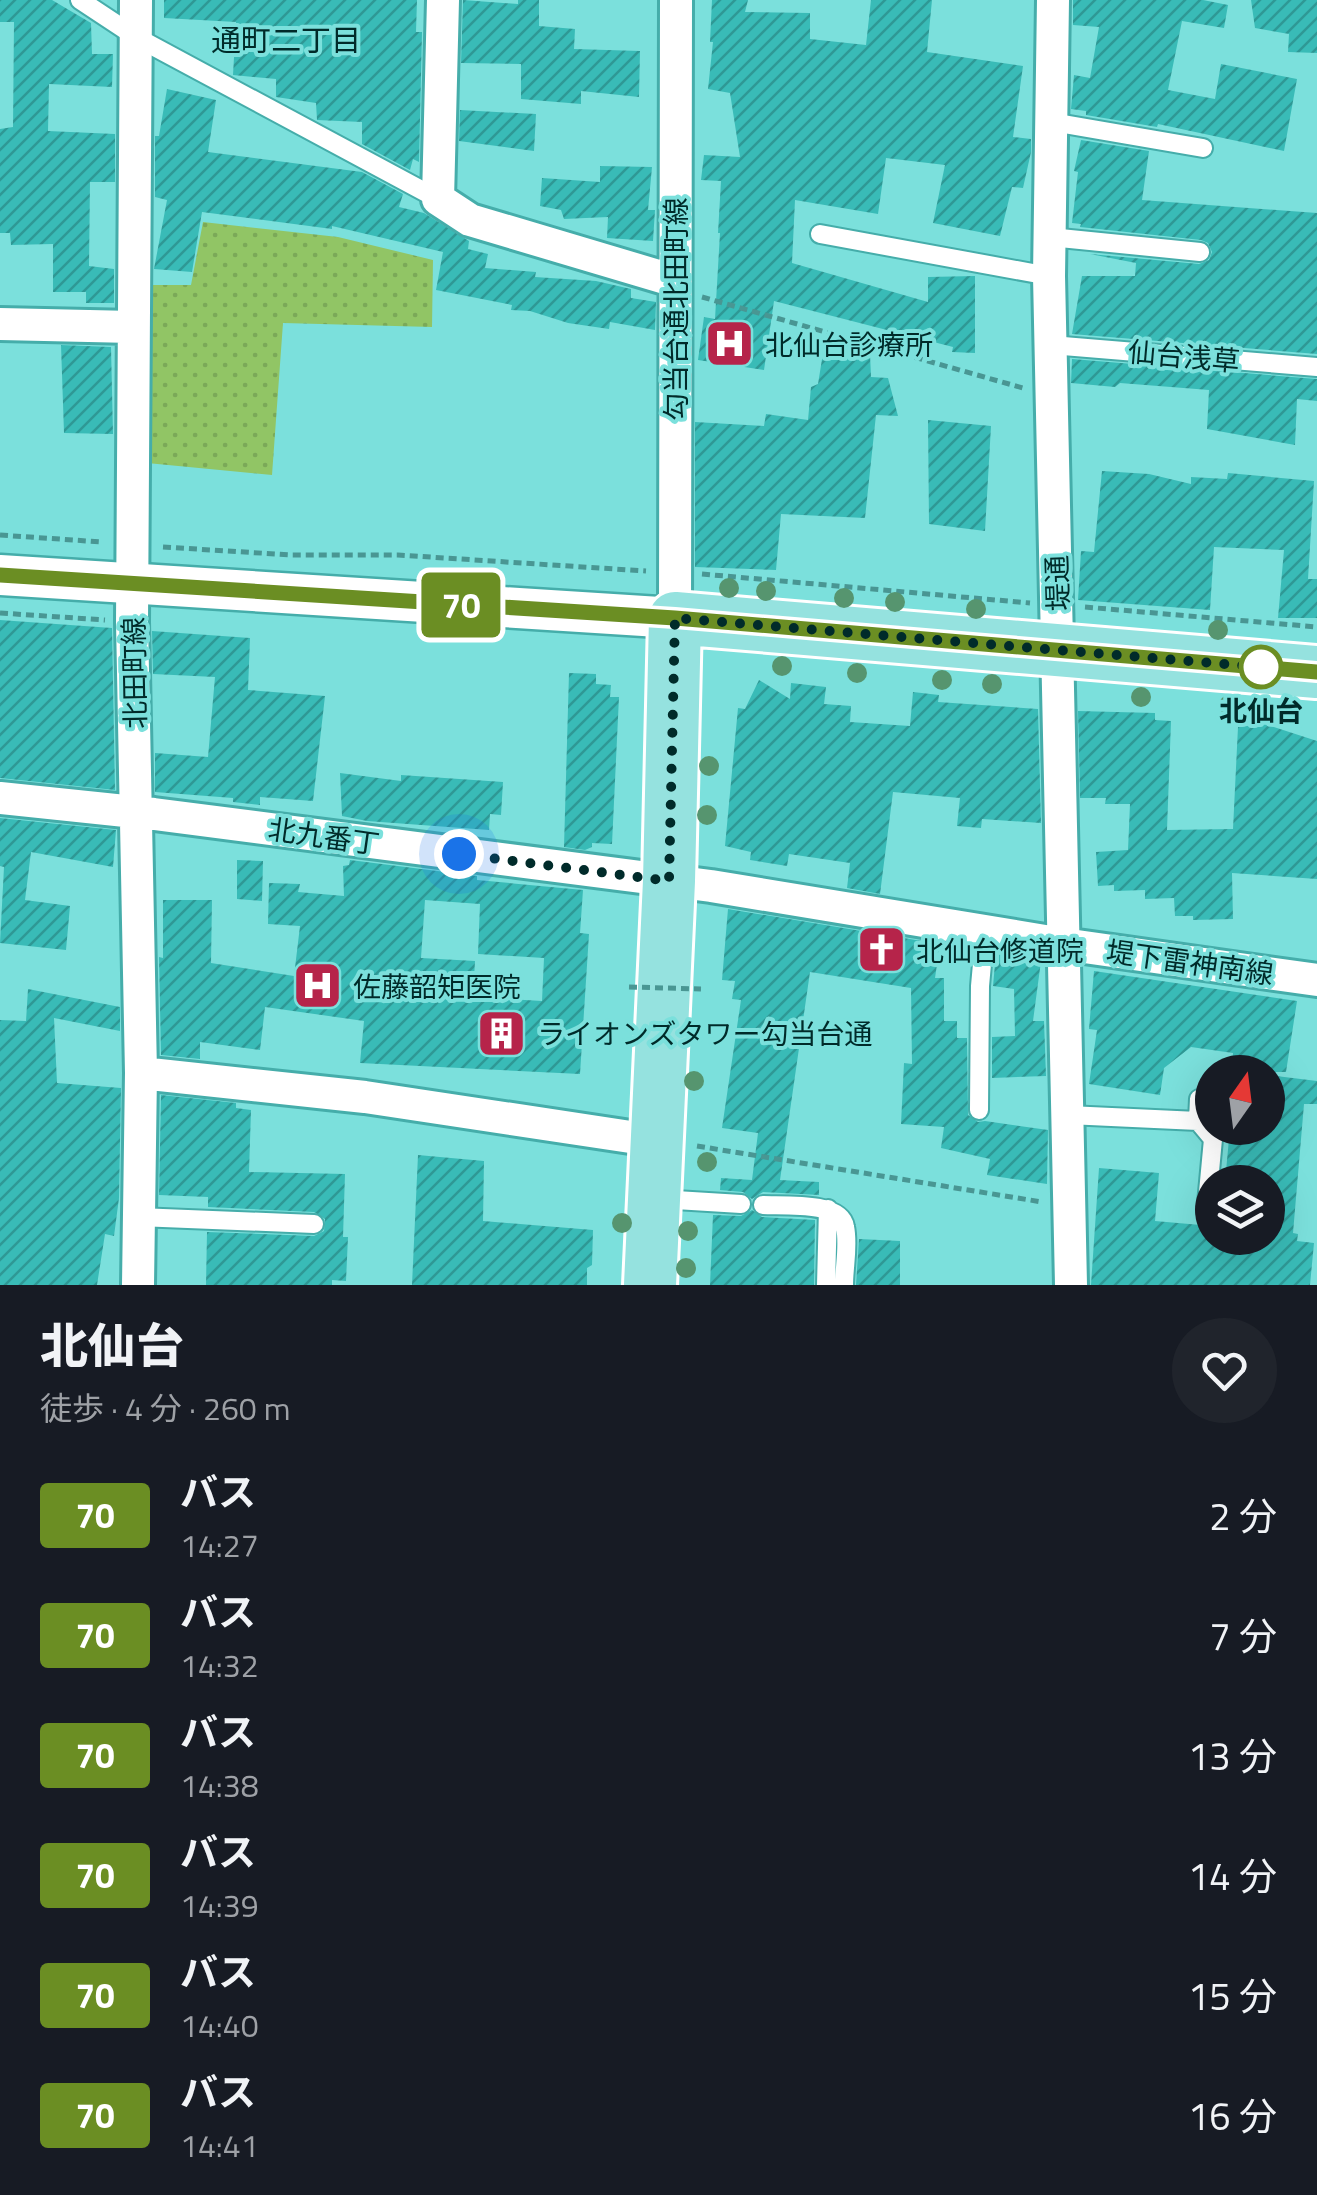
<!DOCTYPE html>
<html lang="ja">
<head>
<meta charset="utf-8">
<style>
	:root { --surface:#171b24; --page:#20242c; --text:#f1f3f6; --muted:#9ea1a6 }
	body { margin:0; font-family:"Titillium Web","Noto Sans JP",sans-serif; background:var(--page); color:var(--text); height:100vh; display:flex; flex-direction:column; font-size:38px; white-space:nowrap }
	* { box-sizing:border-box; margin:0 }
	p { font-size:32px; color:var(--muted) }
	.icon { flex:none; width:55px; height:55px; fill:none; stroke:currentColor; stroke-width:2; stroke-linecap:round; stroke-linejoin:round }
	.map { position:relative; height:1285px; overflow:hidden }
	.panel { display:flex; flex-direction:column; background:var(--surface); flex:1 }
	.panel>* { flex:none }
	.badge { padding:0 20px; border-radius:8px; font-size:35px; line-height:65px }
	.needle { width:65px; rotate:14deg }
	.tools { position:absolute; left:1195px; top:1055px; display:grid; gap:20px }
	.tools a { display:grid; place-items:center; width:90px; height:90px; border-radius:50%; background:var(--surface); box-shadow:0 10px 40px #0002; font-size:50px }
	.you { position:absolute; width:50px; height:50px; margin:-25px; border:8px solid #fff; border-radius:50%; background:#1a73e8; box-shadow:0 0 0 15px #1a73e833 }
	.map>.badge { position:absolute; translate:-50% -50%; box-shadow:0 0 0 5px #fff }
	.round { display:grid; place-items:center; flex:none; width:105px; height:105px; border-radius:52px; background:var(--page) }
	.head { display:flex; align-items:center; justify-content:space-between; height:170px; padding:0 40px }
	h1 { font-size:48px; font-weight:800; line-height:75px }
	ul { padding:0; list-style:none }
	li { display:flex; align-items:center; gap:30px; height:120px; padding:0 40px }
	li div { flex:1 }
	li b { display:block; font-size:38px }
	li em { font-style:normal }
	li .badge { min-width:110px; font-weight:700; text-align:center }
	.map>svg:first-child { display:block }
</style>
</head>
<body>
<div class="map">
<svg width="1317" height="1285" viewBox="0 0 1317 1285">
	<defs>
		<pattern id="grass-dots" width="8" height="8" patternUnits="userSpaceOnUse" patternTransform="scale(2.5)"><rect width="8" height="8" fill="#91c565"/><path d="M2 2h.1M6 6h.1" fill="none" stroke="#7ba958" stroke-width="1.8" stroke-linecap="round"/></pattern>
		<pattern id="building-hatch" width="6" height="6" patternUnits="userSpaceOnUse" patternTransform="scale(2.5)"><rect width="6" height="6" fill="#39bbb7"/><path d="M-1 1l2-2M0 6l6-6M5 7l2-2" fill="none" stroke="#2e9895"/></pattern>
	</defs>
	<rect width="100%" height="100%" fill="#7be0dc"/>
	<path fill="url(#grass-dots)" d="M203,222l135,15 95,23 -1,67 -149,-4 -11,152 -125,-12 -9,-178h53z"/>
	<path fill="url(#building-hatch)" fill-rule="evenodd" d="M0,0h52l39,23 1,31h21l-1,33 -63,-3 -1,47 67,3v48h-25l-1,84 25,3v34h-28v-11h-33v-48l-42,1 -1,-12h-10v-104l13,-2 1,-105h-14z
		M164,0h253l-1,32h6l-3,130 -6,-3 -3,11 -48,-26v-22l-45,-2 -1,-17 -40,-6v-18l-43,-4 3,-53 -72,-4z
		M463,0l55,4v-4h21v26l36,3 -1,20 66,2 -1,46 -58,-6v13l-60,-5v-35l-60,-1z
		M712,0h36l-3,12 65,1v26l56,6 5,-45h61l-5,52 96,14 -10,71 18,2v13l-8,36 -11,-1 -12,49 -67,-13 12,-58 -59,-7 -8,56 -83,-14 -3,63 136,39v-25l47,-1v77l-23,-1 1,-5 -179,-46 -10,69 -66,-10 6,-43 11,2 5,-86h-2l3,-52 -20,-1 3,-25 36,2 -10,-64 -22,-4 5,-47h-3z
		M1073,0h130l25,5 -4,23 -42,-7 -14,69 47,9 6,-35 76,15 -13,72 -126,-27 -1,3 -71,-12v-4l-15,-2 3,-34 16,3 9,-51 -26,-2z
		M1251,0h66v53l-29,-1 1,-18 -34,-6z
		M167,89l49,11 -8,52 154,20 41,22 -4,13 25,6 45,28 -1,8 20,5 -3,14 51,4 -1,5 61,4 35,8v9l25,4 -1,28 -45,-8 -1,7 -41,-6 -38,-12 -19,-1 1,-5 -76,-15 7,-38 -111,-26v3l-130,-17 -10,60 -38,-3 13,-69 -12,-3v-61h4z
		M460,110l76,4 -2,37 -75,-10z
		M1081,140l68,11 -7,49 175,13v141l-245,-20 10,-58h53l1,-13 -46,-9 109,10 10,-4 3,-8 -4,-9 -7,-3 -121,-13 1,-3 -9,-1 6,-51 -4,-1z
		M600,166l52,1 -4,43h7l-2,31 -46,-3 1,-21 -44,2 -3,-9 -21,-4 2,-28 58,4z
		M61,345l50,2 2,87 -49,-1z
		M823,353l47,1 1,23 17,1 10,38 -22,-1 -11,103 -84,-4 -5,56 -81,-3v-145l69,4 2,-12 42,6 3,-33 7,-3z
		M1072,359l245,20v22l-20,-2 -2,46 -88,-16 2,-39 -89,-7 -5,4 -44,-4z
		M928,420l63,6 -6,105 -56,-7z
		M1102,471l47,3 42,10v-7l36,2 1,-6 86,8 -6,98h9v39h-39l6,-68 -70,-3 -4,63 -132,-10 3,-49 13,1z
		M0,620l112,8 3,162 -115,-12z
		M152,631l98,7 -2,52 77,6 -12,105 -53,-4v8l-27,-3v-4l-78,-6v-39l53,4 7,-80 -62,-3z
		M569,673l27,1v10l15,1 -1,12h9l-7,147 -20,-1v4l-7,3 -21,-3z
		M759,680l31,19 1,-16 35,4 -2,17 27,2 -1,16 60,4 3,-34 26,3 -1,7 100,7 3,114 -59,-4 -1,9 -24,-2 3,-28 -67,-6 -13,102 -33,-6 3,-25 -61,-9 -2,12 -37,-6 1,-8 -26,-6 13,-138 7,1z
		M1078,711l77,2v7l16,1 -4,109 66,-1 5,-102 27,-3 52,17v138l-85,-6 1,46 -40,1v-4h-18l-1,-18 -29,1v-9l-31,1v-6l-16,1 -2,-34 32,-2 2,-46h-25l1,-6h-26z
		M340,773l61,8v-6l102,7 -2,33 -11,-1 -1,16 -122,-9 -25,-5z
		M0,818l116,12 -3,37 -82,-15 -6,48 45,6 -4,44 -66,-7 4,-76 -4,-1z
		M237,860l26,1 -1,40 -25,-2z
		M350,860l127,16v4l106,10 -3,43 9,1 -9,140 -220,-11 4,-42 -99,-14 -5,43 -60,-8v17l-39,-4 -2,-98 4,1v-58h49l-1,63 83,13 6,-50 -32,-2 1,-41 31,1 -2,8 46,4 -1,-30 6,-1zM425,900l55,4 -2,50 66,4 -2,43 -69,-4 2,-36 -54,-3z
		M728,909l212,35 -5,34h9v43h13v17h10l1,77 10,7 7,-1 63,9 -1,54 -60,-9 3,-16 -49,-11 3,-21 -43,-3 3,-61 8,1 -1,-76 -101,-16 -30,208 39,2v13l-56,-3 -11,7 -9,-7 -23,-2 1,-12 31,2 6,-47 -36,-5 19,-128 -9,-1 3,-18 -13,-1z
		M996,953l45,8 -8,60h11l2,55 -54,2v-41l23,-1 -1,-47 -21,-3z
		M1094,971l203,30 -11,71h-55l2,-19 -42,-6 -27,21 -4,27 -71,-11 8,-54 -8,-1z
		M28,989l92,18v24l-66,-13 3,65 64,5 -2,110 -5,38 -9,-2 -8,51h-97v-265l26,1z
		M1268,1075l49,6v23h-13l-11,129 5,1 -1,7 17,2 -4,42h-219l8,-117 60,5 -4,48 57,5v12h56v-56h-43l5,-54h38z
		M161,1095l75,8v5l15,2 -2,62 96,2 -2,63h5l-2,44 -14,-1v5h-126l1,-53 107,4 10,-5 1,-12 -11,-7 -106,-5v-10l-49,-2z
		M418,1155l66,6 -1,60 110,9 -1,35 -5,3v17h-175z
		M752,1210l10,7 53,3 -1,65h-104l3,-70 28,1z
		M859,1239l41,2v44h-44z"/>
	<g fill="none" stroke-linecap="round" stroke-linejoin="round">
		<defs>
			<path id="service" d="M80,0l56,37 302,162
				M1052,122l151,26
				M820,234l229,42
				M1050,237l150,15
				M1051,345l266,22
				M979,1110l1,-124 5,-55
				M1068,1115l130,6 1,-22
				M1198,1121l15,18 -6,64
				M659,1199l82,5
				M763,1205c21,1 78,-4 82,22 4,18 -1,40 -1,58
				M138,1217l176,7
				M826,1285l2,-76"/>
			<path id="minor" d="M136,0l-4,622 9,451 -3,212
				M443,0l-5,199 32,21 205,61
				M1053,0l-4,276 22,1009
				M0,324l133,3
				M675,618l1,-618
				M0,798l154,16 557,72 352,58 254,36
				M141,1073l224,24 292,44"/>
			<path id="tertiary" d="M0,575l675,43"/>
			<path id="primary" d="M650,1285l19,-404 6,-263 642,54"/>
		</defs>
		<use href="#service" stroke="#45adaa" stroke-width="22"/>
		<use href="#minor" stroke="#45adaa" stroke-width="38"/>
		<use href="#tertiary" stroke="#45adaa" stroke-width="45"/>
		<use href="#primary" stroke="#fff" stroke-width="58"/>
		<path stroke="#499693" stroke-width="5" stroke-dasharray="8 5" stroke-linecap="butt" d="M702,297l321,91
			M0,535l102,7
			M163,547l129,8h106l248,16
			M702,574l328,29
			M1085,607l232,20
			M0,613l105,7
			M697,1146l345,56"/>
		<use href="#service" stroke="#fff" stroke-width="18"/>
		<use href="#minor" stroke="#fff" stroke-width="32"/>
		<use href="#tertiary" stroke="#fff" stroke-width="40"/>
		<use href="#primary" stroke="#95e2df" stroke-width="52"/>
		<path stroke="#499693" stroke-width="5" stroke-dasharray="8 5" stroke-linecap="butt" d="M629,987l72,2"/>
	</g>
	<g fill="#56956f">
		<circle cx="729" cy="588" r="10"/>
		<circle cx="766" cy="591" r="10"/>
		<circle cx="844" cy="598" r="10"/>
		<circle cx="895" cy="602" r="10"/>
		<circle cx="976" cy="609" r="10"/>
		<circle cx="1218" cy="630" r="10"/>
		<circle cx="782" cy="666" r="10"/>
		<circle cx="857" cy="673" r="10"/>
		<circle cx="942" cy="680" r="10"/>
		<circle cx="992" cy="684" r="10"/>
		<circle cx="1141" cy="697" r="10"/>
		<circle cx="1229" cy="705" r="10"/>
		<circle cx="709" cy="766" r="10"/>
		<circle cx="707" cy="815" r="10"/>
		<circle cx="694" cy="1081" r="10"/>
		<circle cx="707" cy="1162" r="10"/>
		<circle cx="622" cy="1223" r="10"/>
		<circle cx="688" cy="1231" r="10"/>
		<circle cx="686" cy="1268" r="10"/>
	</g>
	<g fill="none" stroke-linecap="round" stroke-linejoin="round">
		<defs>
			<path id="line" d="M0,575l675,43 642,54"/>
		</defs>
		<use href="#line" stroke="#fff" stroke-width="22"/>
		<use href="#line" stroke="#6b8e23" stroke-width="15"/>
		<path stroke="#002b2a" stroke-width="10" stroke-dasharray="0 18" d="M459,854l210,27 6,-263 586,49"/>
	</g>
	<defs>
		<symbol id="hospital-square" viewBox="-11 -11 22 22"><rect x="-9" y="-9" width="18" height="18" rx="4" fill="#b6244a" stroke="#7be0dc"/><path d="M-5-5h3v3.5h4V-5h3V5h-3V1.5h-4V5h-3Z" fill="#fff"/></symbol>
		<symbol id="church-square" viewBox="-11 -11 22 22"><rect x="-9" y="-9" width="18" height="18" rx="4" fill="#b6244a" stroke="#7be0dc"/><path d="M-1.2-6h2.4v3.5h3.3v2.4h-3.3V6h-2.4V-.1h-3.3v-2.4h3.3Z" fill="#fff"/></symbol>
		<symbol id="building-square" viewBox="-11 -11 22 22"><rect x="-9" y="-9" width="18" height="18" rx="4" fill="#b6244a" stroke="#7be0dc"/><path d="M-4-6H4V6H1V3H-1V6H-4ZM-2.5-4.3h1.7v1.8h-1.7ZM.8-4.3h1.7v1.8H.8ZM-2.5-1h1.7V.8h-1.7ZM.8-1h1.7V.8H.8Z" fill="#fff"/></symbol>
	</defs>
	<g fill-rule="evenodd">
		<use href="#hospital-square" x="702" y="316" width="55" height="55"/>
		<use href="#church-square" x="854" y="922" width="55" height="55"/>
		<use href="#hospital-square" x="290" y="958" width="55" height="55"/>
		<use href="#building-square" x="474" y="1006" width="55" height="55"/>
	</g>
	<circle fill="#fff" stroke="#6b8e23" stroke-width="5" cx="1261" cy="667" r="20"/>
	<g text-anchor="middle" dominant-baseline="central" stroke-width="8" stroke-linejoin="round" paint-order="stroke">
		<g font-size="28" fill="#002b2a" stroke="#7be0dc">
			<text transform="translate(675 309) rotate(-90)">勾当台通北田町線</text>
			<text transform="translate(1184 356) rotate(5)">仙台浅草</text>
			<text transform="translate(1057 583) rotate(-92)">堤通</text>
			<text transform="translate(134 673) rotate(-91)">北田町線</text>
			<text transform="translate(324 836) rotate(8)">北九番丁</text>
			<text transform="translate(1190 962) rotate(8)">堤下雷神南線</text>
		</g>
		<g font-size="28" fill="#002b2a" stroke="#7be0dc" text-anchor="start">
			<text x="765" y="344">北仙台診療所</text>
			<text x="916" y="950">北仙台修道院</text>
			<text x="353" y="986">佐藤韶矩医院</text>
			<text x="537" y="1033">ライオンズタワー勾当台通</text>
		</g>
		<g font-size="28" font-weight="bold" fill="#002b2a" stroke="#7be0dc">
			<text x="1261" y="710">北仙台</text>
		</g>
		<g font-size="30" fill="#002b2a" stroke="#7be0dc">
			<text x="286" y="40">通町二丁目</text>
		</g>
	</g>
</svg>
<div class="tools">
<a><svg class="needle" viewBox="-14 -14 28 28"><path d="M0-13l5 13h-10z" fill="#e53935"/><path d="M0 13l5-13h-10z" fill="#9ea1a6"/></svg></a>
<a><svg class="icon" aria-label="layers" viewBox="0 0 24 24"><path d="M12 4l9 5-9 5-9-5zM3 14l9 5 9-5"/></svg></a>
</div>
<div class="you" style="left:459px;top:854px"></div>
<b class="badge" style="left:461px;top:605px;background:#6b8e23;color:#fff">70</b>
</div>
<section class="panel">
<div class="head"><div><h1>北仙台</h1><p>徒歩 · 4 分 · 260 m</p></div><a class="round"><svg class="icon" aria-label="heart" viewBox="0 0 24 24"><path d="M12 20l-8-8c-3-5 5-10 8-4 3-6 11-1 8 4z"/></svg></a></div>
<ul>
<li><span class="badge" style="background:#6b8e23;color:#fff">70</span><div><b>バス</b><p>14:27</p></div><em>2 分</em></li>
<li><span class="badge" style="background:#6b8e23;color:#fff">70</span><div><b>バス</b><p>14:32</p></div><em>7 分</em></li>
<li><span class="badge" style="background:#6b8e23;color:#fff">70</span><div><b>バス</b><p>14:38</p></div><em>13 分</em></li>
<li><span class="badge" style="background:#6b8e23;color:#fff">70</span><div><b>バス</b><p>14:39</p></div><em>14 分</em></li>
<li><span class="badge" style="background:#6b8e23;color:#fff">70</span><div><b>バス</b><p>14:40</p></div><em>15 分</em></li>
<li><span class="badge" style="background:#6b8e23;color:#fff">70</span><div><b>バス</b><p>14:41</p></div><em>16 分</em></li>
</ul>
</section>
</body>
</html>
